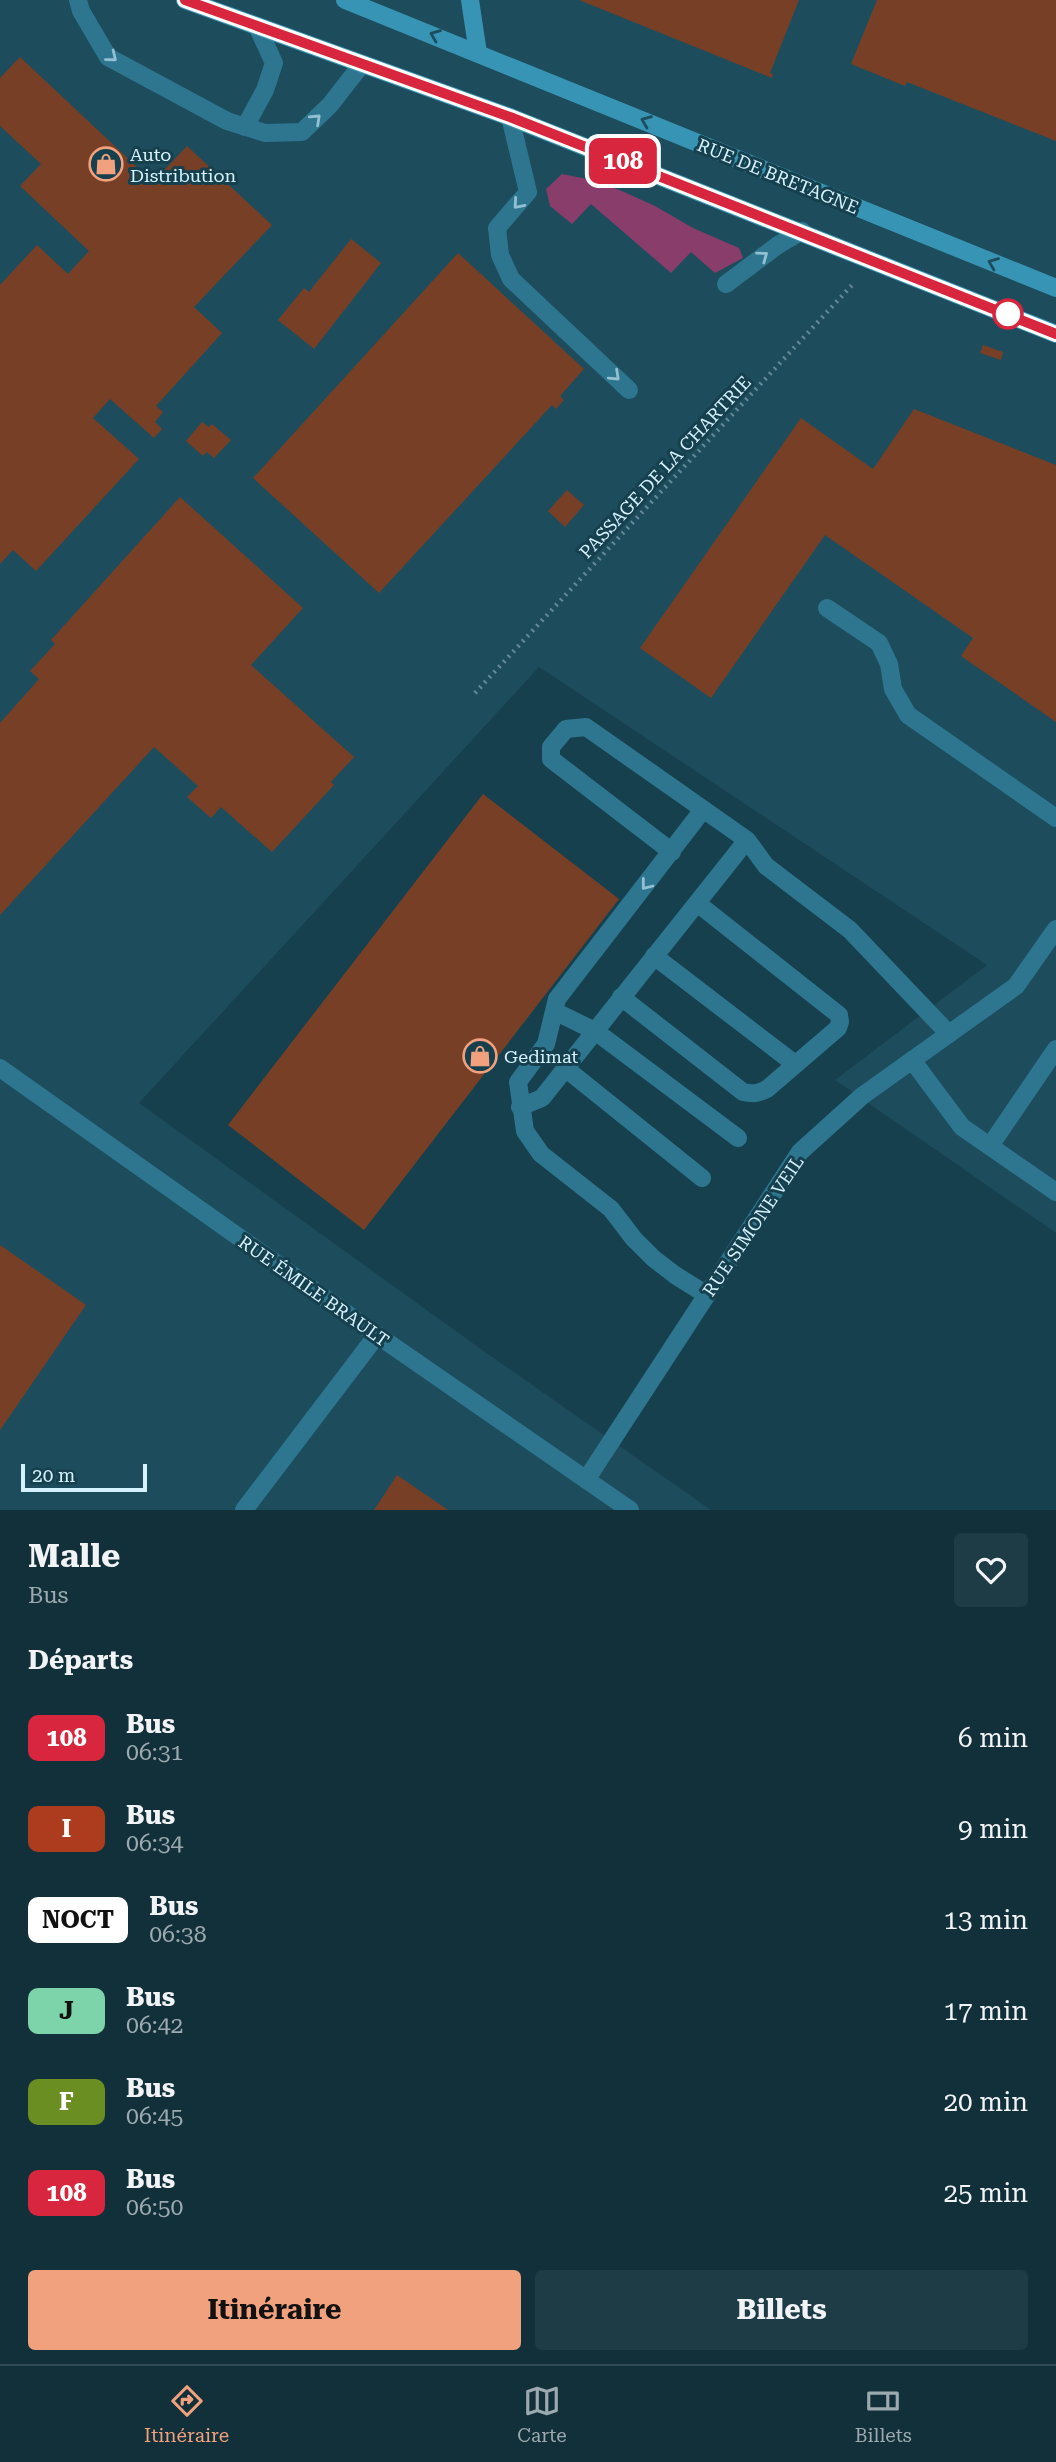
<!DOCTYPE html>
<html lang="fr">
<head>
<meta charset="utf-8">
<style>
	:root { --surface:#11303a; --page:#1e3c45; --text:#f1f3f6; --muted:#9ca9af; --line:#304b54; --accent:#f1a17d }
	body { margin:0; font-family:"Roboto Serif",serif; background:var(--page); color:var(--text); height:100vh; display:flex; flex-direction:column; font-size:26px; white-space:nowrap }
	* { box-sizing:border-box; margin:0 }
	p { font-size:23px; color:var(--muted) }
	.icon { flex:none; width:38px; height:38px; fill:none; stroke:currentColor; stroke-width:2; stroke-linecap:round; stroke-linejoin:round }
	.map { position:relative; height:1510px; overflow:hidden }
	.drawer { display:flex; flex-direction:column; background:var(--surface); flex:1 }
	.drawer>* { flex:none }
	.badge { padding:0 14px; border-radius:10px; font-size:24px; line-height:46px }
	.scale { position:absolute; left:21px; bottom:18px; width:126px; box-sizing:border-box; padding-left:7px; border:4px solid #d5f2ff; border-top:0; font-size:19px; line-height:24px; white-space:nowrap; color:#d5f2ff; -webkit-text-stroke:5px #17404e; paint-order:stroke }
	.map>.badge { position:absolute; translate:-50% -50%; box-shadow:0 0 0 4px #fff }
	h2 { padding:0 28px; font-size:26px; line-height:63px }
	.round { display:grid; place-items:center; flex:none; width:74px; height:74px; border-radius:7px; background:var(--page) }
	.overview { display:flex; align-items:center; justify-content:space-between; height:119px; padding:0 28px }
	h1 { font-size:33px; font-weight:700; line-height:52px }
	.primary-button { display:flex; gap:14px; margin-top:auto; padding:14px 28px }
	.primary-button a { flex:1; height:80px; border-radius:7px; background:var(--accent); color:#111; font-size:28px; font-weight:700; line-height:80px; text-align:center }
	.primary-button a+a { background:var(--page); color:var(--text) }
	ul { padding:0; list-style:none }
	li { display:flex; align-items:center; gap:21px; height:91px; padding:0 28px }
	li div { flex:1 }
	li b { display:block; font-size:26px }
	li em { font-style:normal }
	li .badge { min-width:77px; font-weight:700; text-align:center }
	.menu { display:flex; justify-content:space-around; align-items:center; height:98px; border-top:2px solid var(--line); background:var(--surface); font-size:19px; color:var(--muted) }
	.menu a { display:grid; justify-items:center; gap:4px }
	.menu .current { color:var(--accent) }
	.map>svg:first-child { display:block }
</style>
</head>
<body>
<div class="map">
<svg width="1056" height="1510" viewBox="0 0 1056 1510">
	<rect width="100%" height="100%" fill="#17404e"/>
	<path fill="#1d4c5c" d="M0,0h1056v1233l-221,-153 152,-115 -448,-298 -400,436 339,244 233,163h-711z"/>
	<path fill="#883d6b" d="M562,174l35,7 27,11 31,14 38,22 46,20 4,10 -28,15 -24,-21 -20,21 -80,-69 -19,20 -22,-18 -4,-17z"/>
	<path fill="#774026" d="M579,0h220l-29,73 3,1 -1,4z
		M877,0h179v141l-149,-59 -2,4 -54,-22z
		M20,57l133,125 34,-36 85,79 -78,82 28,26 -66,73 7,6 -8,10 7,7 -8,9 -44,-39 -17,19 46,41 -103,112 -23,-21 -13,14v-279l37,-40 31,29 21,-23 -69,-65 21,-22 -41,-38v-48z
		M351,239l30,24 -67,86 -36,-29 26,-32 5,4z
		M458,253l126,116 -24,27 4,4 -8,9 -4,-4 -173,188 -126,-115z
		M983,345l20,7 -2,8 -21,-7z
		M914,409l142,56v257l-95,-66 12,-18 -148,-103 -114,163 -71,-50 161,-230 72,51z
		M202,422l7,5 3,-3 19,16 -17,18 -7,-6 -4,4 -17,-15z
		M567,490l17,15 -19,22 -17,-16z
		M180,497l123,111 -52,57 103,92 -23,25 3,3 -62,67 -51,-45 -10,11 -24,-21 11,-11 -44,-39 -154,168v-192l39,-44 -9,-8 25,-27 -4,-4z
		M483,794l136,105 -255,331 -136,-105z
		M0,1245l86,60 -86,125z
		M397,1475l51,35h-74z"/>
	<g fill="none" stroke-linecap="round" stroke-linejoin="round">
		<path stroke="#658996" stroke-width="4.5" stroke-dasharray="2 5" stroke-linecap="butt" d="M475,693l378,-409"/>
		<path stroke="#2e768f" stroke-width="18" d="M78,0l3,11 27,46 119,64 38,12 37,-1 28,-27 32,-41
			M510,117l18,75 -31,36 3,27 11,24 118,111
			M245,127l20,-37 9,-27 -17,-37
			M726,284l52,-39 24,-14
			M827,608l52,35 10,21 4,25 15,26 148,103
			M702,811l-145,188 -11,45 -28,38 7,49 16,23 70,55 23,30 19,19 22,17 32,20
			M672,852l-121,-93v-12l15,-18 20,-2 161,113 19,26 84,64 99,104
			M654,956l141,108
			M621,997l122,95c10,2 14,2 24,-3l71,-61 2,-6 -1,-7 -142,-112
			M554,1011l41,20 143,107
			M912,1060l50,67 94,65
			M565,1068l137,110
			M520,1107l22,-9 205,-258
			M990,1146l66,-97
			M244,1510l133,-175"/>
		<path stroke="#2e768f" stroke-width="18" d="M0,1068l377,267 253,175
			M586,1480l214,-328 62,-56 154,-110 40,-57"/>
		<path stroke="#3894b4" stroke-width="18" d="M185,0l325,117 546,217
			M345,0l711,288
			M470,0l8,53"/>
	</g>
	<defs><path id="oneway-chevron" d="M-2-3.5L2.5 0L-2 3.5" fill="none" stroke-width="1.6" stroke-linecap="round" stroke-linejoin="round" transform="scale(1.75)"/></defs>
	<g stroke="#1c4d5d">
		<use href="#oneway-chevron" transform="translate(435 35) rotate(-158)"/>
		<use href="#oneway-chevron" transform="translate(646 121) rotate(-158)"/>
		<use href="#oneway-chevron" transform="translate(993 263) rotate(-158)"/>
	</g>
	<g stroke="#92c0d2">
		<use href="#oneway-chevron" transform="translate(112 57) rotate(39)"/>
		<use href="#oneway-chevron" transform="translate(316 119) rotate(-43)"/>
		<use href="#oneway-chevron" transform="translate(518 204) rotate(131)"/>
		<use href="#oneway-chevron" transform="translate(763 256) rotate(-36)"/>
		<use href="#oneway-chevron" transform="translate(615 376) rotate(43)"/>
		<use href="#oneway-chevron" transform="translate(646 885) rotate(128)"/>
	</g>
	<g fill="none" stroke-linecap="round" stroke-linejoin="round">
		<defs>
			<path id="line" d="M185,0l325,117 546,217"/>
		</defs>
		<use href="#line" stroke="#fff" stroke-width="16"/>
		<use href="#line" stroke="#d7263d" stroke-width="10"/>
	</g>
	<defs>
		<symbol id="shop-ring" viewBox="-11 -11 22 22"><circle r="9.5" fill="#17404e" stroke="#f1a17d" stroke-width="1.5"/><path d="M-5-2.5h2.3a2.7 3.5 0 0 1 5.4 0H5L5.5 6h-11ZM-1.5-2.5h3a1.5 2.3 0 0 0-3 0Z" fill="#f1a17d"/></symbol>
	</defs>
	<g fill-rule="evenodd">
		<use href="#shop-ring" x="87" y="145" width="38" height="38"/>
		<use href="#shop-ring" x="461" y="1037" width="38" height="38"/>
	</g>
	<circle fill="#fff" stroke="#d7263d" stroke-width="3.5" cx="1008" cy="314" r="14"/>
	<g text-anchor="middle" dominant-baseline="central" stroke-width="6" stroke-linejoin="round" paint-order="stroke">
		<g font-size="18" fill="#d5f2ff" stroke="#17404e" text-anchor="start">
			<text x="130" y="154">Auto<tspan x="130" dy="21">Distribution</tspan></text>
			<text x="504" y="1056">Gedimat</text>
		</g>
		<g font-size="18" fill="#d5f2ff" stroke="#17404e">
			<text transform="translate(778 176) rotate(22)">RUE DE BRETAGNE</text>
			<text transform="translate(665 467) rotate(-47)">PASSAGE DE LA CHARTRIE</text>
			<text transform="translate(753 1226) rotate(-56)">RUE SIMONE VEIL</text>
			<text transform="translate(314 1291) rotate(35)">RUE ÉMILE BRAULT</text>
		</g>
	</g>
</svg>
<div class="scale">20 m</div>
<b class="badge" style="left:623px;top:161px;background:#d7263d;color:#fff">108</b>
</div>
<section class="drawer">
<div class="overview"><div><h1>Malle</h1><p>Bus</p></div><a class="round"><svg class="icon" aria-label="heart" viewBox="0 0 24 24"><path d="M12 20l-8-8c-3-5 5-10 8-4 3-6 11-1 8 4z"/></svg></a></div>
<h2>Départs</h2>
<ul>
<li><span class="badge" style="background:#d7263d;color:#fff">108</span><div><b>Bus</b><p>06:31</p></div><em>6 min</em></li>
<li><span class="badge" style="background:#ad3c1e;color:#fff">I</span><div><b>Bus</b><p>06:34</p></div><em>9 min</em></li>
<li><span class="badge" style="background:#fff;color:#111">NOCT</span><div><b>Bus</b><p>06:38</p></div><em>13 min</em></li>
<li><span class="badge" style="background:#7dd3aa;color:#111">J</span><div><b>Bus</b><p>06:42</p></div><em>17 min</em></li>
<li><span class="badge" style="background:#6b8e23;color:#fff">F</span><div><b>Bus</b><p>06:45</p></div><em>20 min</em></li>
<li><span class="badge" style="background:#d7263d;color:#fff">108</span><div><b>Bus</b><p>06:50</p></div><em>25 min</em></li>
</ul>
<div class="primary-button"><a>Itinéraire</a><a>Billets</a></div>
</section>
<nav class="menu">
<a class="current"><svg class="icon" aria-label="directions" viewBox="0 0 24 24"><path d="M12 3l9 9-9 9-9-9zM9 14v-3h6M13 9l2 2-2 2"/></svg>Itinéraire</a>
<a><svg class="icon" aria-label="map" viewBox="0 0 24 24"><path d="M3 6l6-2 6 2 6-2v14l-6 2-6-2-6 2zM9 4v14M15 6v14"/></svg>Carte</a>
<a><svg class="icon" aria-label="tickets" viewBox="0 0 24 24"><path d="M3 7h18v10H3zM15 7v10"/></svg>Billets</a>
</nav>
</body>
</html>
